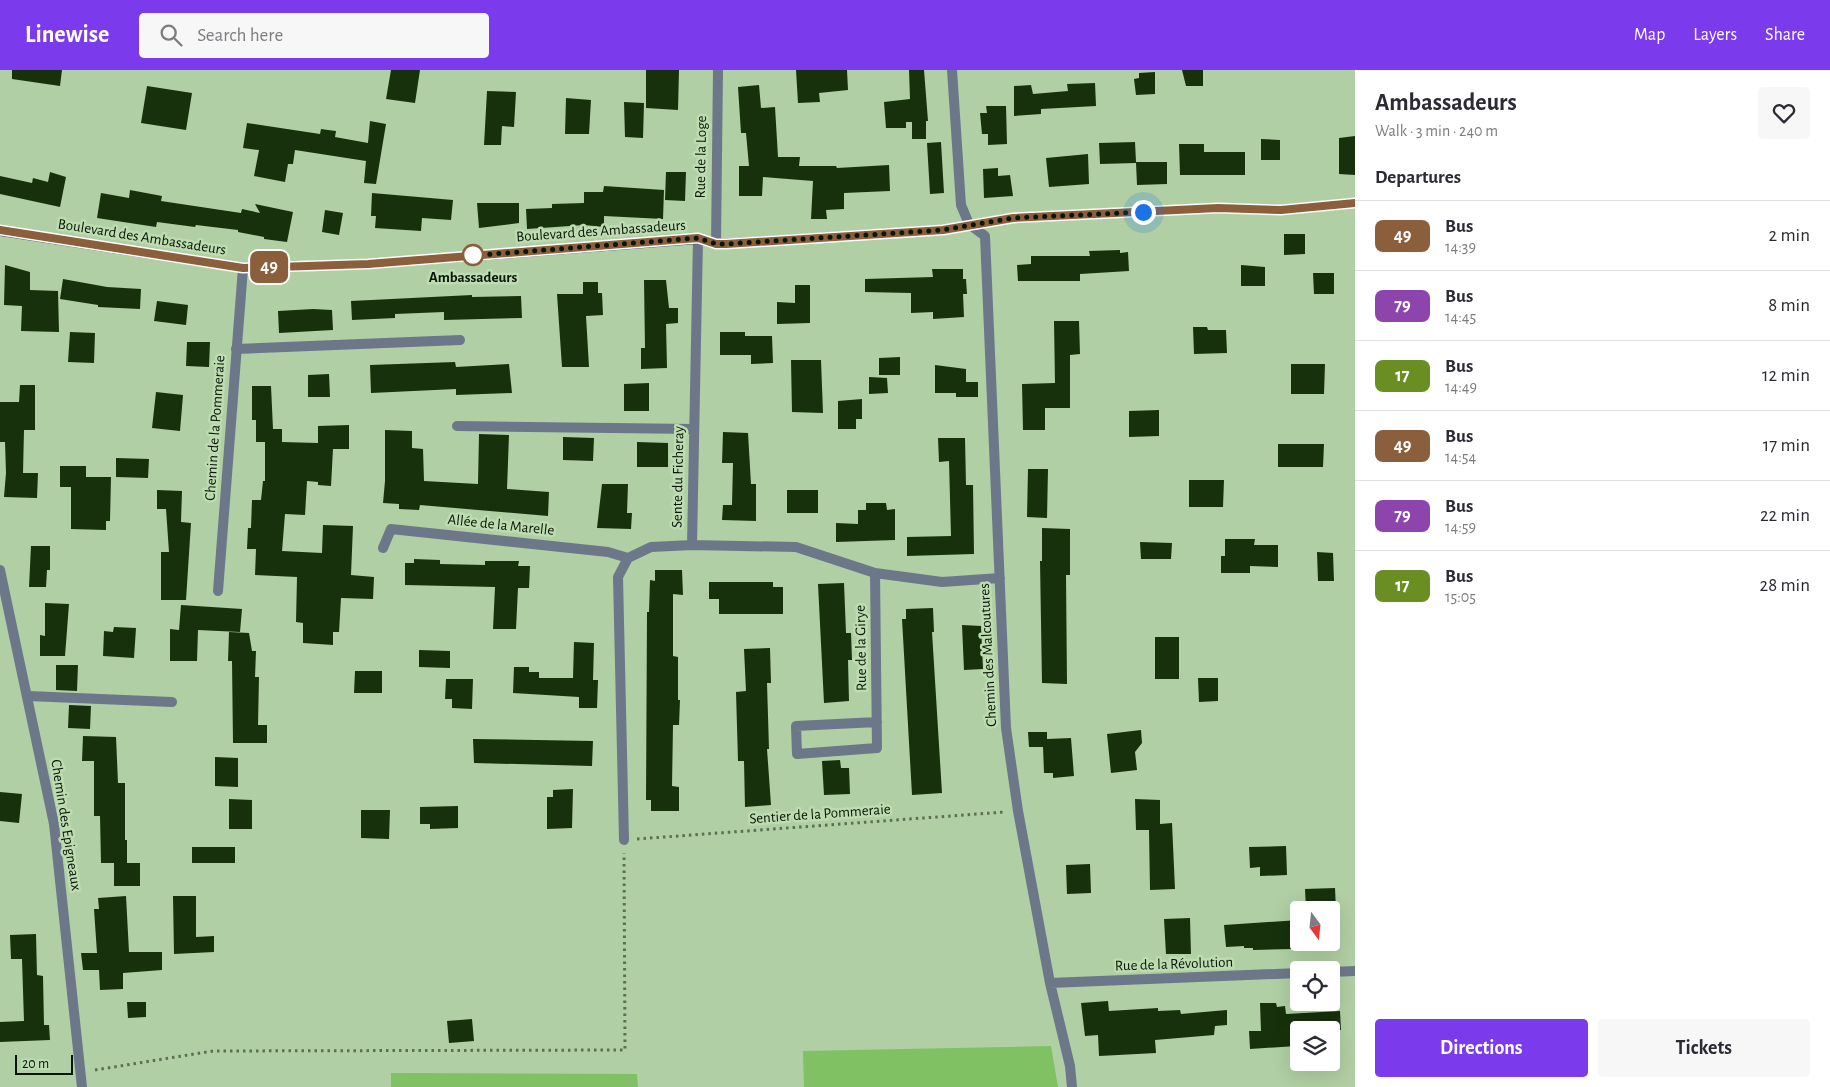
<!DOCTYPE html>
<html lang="en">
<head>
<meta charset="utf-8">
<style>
	:root { --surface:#fff; --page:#f7f7f7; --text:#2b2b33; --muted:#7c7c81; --line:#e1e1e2; --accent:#7c3aed }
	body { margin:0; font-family:"Alegreya Sans",sans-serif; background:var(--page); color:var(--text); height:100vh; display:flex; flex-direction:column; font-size:19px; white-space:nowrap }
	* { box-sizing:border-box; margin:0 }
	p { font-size:16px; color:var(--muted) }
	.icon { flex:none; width:28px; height:28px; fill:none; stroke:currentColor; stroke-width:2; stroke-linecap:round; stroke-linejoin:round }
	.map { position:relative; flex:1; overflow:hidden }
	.side { display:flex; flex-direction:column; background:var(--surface); width:475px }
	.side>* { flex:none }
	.badge { padding:0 10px; border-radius:8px; font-size:18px; line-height:32px }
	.needle { width:32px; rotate:165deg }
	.controls { position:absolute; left:1290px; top:831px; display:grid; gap:10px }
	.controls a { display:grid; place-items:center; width:50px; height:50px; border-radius:5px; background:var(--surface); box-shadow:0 5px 20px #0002; font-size:25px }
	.scale { position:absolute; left:15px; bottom:12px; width:58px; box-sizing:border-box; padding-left:5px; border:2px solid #0a1506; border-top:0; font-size:14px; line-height:18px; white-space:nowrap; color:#0a1506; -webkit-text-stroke:4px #bddcb1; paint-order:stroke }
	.you { position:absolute; width:25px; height:25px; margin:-12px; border:4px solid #fff; border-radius:50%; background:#1a73e8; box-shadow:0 0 0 8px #1a73e833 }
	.map>.badge { position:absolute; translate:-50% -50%; box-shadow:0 0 0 2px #fff }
	h2 { padding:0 20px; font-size:19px; line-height:45px }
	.round { display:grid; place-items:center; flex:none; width:52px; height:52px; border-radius:5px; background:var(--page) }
	.overview { display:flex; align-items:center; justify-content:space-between; height:85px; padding:0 20px }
	h1 { font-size:24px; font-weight:700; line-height:38px }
	.cta { display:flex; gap:10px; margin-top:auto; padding:10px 20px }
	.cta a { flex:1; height:58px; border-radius:5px; background:var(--accent); color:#fff; font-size:20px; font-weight:700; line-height:58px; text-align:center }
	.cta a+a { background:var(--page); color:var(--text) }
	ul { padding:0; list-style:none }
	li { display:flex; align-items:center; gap:15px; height:70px; padding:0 20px; border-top:1px solid var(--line) }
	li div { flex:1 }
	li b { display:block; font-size:19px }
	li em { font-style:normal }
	li .badge { min-width:55px; font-weight:700; text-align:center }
	header { display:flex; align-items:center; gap:30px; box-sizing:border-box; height:70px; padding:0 25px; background:var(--accent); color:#fff }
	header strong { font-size:24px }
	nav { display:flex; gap:28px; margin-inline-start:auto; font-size:18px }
	.search { width:350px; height:45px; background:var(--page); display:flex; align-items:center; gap:12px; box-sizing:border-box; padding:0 18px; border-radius:5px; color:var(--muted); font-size:19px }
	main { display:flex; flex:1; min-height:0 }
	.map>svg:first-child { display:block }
</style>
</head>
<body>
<header>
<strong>Linewise</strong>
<div class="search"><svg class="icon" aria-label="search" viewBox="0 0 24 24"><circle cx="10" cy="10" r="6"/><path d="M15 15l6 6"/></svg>Search here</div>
<nav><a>Map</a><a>Layers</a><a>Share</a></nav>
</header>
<main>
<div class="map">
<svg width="1355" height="1017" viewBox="0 0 1355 1017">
	<rect width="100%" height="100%" fill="#b0cfa4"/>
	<path fill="#7fc163" d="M1051,976l7,41h-254l-1,-36z
		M391,1003l246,1 1,13h-247z"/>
	<path fill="#18310d" d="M12,0h50l-2,16 -48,-7z
		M391,0h29l-5,33 -29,-4z
		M646,0h33l-1,40 -32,-2z
		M796,0h51l1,20 -29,3 1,9 -22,1z
		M909,0h15l4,51h-2v18h-14v-17h-6v6h-20l-2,-26 26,-3z
		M1182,0h21v16h-17z
		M1155,2v22l-19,1 -2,-16 5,-1v-5z
		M1095,13l1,23 -55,3v5l-27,2v-30l17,-1 2,9 35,-3 -1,-7z
		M759,15l2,23 14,-1 3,50h22l-1,9h37l1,2 52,-3 1,26 -46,2v16l-18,1 1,9h-16l2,-38 -50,-4 -1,19h-23v-30h10l-3,-33h-5l-3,-46z
		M147,16l45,7 -6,37 -45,-7z
		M487,21l29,1 -2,35 -12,-1 -1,19h-17z
		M566,28l25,2 -2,34h-24z
		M624,32l20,1 -1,35 -18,-1z
		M986,36h20l1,38 -19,1v-11h-6l-2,-21h7z
		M370,51l16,3 -10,60 -12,-1 2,-22 -71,-11 -2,14h-5l-3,18 -31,-6 5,-26 -16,-2 4,-25 73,11 1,-5 7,1 8,1 -1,6 33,6z
		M1355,66v39l-16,-1v-36z
		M1261,69l19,1v20h-19z
		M941,72l3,51 -14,1 -3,-51z
		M1135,72l1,20h31v22l-30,1 -1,-22 -36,1 -1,-21z
		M1179,74h25v8h41v23h-65z
		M1088,84l1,30 -40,3 -3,-29z
		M998,98v8l12,-1 3,21 -29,2 -1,-29z
		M50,102l16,5 -6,30 -60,-13v-18l32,7 1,-5 15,4z
		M666,102h20l-1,29 -20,-1z
		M604,116l60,4 -1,29 -59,-3v11l-20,-2 -57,4 -1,-20 26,-1v-4l32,-1v-11h19z
		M130,120l32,6 -1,5 80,12 1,-4 18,4 -5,-9 38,8 -6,30 -23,-3v-2l-26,-5v-2l-42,-5 -1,2 -38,-5 -1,5 -59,-9 4,-25 28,5z
		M372,123l81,7 -2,20 -29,-2 -1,13 -46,-3 1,-12h-5z
		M477,133h42v20l-40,5z
		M325,140l18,3 -4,22 -17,-3z
		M1284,164h21v20l-21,1z
		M1120,180v3l8,-1 1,19 -49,3v7h-62l-1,-16 14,-1v-8h59l-1,-5z
		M5,195l25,7v18l28,1 1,41 -38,-1 1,-25 -18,-1z
		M1241,195l24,2v19h-24z
		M932,199h31v10h3l1,15h-4l1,23 -31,2v-7l-22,1v-20l-46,-1v-13l68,-2z
		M1313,203h21v21h-20z
		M63,209l44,8 34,2 -1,20 -42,-2v-2l-38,-6z
		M644,210h22l3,28h9v15l-12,1 1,44 -26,1v-21h4z
		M583,212h15v11h4l1,22 -17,1 3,51h-27l-5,-73h26z
		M795,215h15v38l-33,1v-22l18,1z
		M472,225v2l49,-1 1,22 -78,2v-8l-49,2v4l-43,2 -1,-19z
		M157,231l31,4 -2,20 -32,-4z
		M313,239l19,1 1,20 -54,3 -1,-22z
		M1054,251h25l1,33 -10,1v53h-25v22h-22l-1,-46 33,-1z
		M1193,257h14l1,3h18l1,23 -33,1z
		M70,262l25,1 -1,30 -26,-1z
		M720,262h25v4h27l1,27 -22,1v-9h-31z
		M187,272h23l-1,25 -23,-1z
		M900,287v18h-21v-17z
		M791,290h30l2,53 -31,-1z
		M455,292l1,5 53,-3 3,29 -56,2v-6l-85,4 -1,-28z
		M1291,294h34l-1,30h-33z
		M935,295l31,4v13h12v15h-22v-4h-21z
		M329,304l1,23h-22v-22z
		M869,307l18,1 1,15 -19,1z
		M649,313v28h-25v-27z
		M20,315h15v45h-11l-1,43h15l-1,25 -33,-1 2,-24 -1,-31h-5v-40h19z
		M252,316h19l2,43h9v13l36,1v-17l31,-1v24h-16l-2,37 -13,-1v-3l-11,-1 -2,34 -20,-1 -3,37 40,2 1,-28 30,1 -2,49 23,2 -1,22 -32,-1 -2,34h-6v13l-30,-2v-20l-7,-1 1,-45 -42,-2 1,-26h-9l1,-21h3l1,-28h9l2,-19h2v-39h-9v-22h-4z
		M156,322l27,3 -3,36 -28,-3z
		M862,329v20h-6v10h-18v-28z
		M1159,340v26l-30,1v-26z
		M385,360l27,1v17l11,1 1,32 54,3 1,-50 30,1 -2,54 42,3 -1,24 -128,-11 -1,5 -20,-1v-5l-16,-1 2,-22z
		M723,362l25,1 3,51h5v37l-34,-1 1,-15h9l1,-42h-11z
		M563,367l31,1 -1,23 -30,-1z
		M938,368h27l1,47h7l1,69 -67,2v-19l44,-1 -2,-75 -10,1z
		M637,372l31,1v24h-31z
		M1278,374h46l-1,23h-45z
		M116,388l33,1 -1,19 -32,-1z
		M60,396h26v11h25l-1,44h-4v9l-35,-1v-42h-11z
		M1028,399h20l-1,49 -20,-1z
		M1189,410h35l-1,27h-34z
		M602,414h26l-1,29h5l-1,16 -34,-1z
		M157,420l25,1 -1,31 10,1 -5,77h-25v-48h8l-3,-43h-9z
		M787,420h31v23h-31z
		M866,433h20l1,7 8,-1v31l-59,2v-19l22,1v-14h8z
		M1042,458l28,1v46h-4l1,109 -25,-1 -2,-122h2z
		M1225,469h30l-1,6h24v22l-28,-1v7h-29v-17h4z
		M1140,472l32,1 -1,16h-30z
		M31,476h19v24h-3l-1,17h-17z
		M1317,482l16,1 1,28h-16z
		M414,489l26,1v4l45,1v-4h34l-1,5h12l-1,22h-11l-2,41h-23l2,-42 -90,-2v-22h9z
		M655,500h27l1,25 -10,-1v62l5,1v43h2l-1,25h-6l-1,61 7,1v24h-28v-11h-5l1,-188h2l1,-32 5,1z
		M709,512h64v5h10v27h-64v-15h-10z
		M844,513l2,50h5l1,27h-4l1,41 -25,2 -6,-119z
		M45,533l24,1 -4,52h-25v-21l5,1z
		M181,535l61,4 -2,23 -42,-2 -1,31h-27v-32l9,1z
		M933,538l1,24h-2l10,161 -30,2 -10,-176h4v-10z
		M962,555l19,1 2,43 -19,1z
		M114,557l22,1 -2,30 -31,-2 1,-25 9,1z
		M229,562l20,1 3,18h4l-1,26h4l-1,48h9v18h-34l-1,-82h-4z
		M1155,567h24v42h-24z
		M574,572l20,1 -1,37h5l-1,28h-18v-11l-66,-4 1,-26h15v5h10v6h34z
		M770,578l1,35h-4l2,66h-2l4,56 -26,2 -1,-46h-6l-2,-69 10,-1 -2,-42z
		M419,580l31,1v17l-31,-1z
		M56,595h22l-1,26 -21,-1z
		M355,601h27v22h-28z
		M1198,608h20v23l-19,1z
		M446,609h27l-1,30 -20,-1v-9h-7z
		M69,635l22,1 -1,23 -22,-1z
		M1141,660l1,13 -7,9 2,18 -26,3 -4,-39z
		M1028,662h19v7l24,-1 3,38 -21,2v-5h-9l-1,-26h-14z
		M83,666l33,1 2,46h7v57h2v23h13v23h-26v-23h-13l-1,-47h-6v-55h-12z
		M473,669l120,2 -1,25 -118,-3z
		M215,687l23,1v29l-23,-1z
		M840,690l1,8h8l1,26 -26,1 -2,-34z
		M573,719l-1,39 -25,1v-32h6v-7z
		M0,722l22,2 -3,29 -19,-2z
		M229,729l23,1v29h-23z
		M1135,729l25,1v24l12,-1 3,66 -25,1 -1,-60h-13z
		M458,736v22l-28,1v-5h-10v-17z
		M361,740h29l-1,29 -28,-1z
		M1286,776l1,29 -27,1v-9l-10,1 -1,-21z
		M192,777h43v16h-43z
		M1090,794l1,29 -24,1 -1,-29z
		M1335,818l1,22h-30l-1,-21z
		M126,826l3,56h33v18l-39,3v16l-23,1 -1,-20h-16l-2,-17h16l-3,-44h5l-1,-11z
		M173,826h23v41l18,-1v16l-40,2z
		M1190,848l1,36h-25l-2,-35z
		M1299,850v22h-8l1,7 -39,1v-2h-9v-2l-18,1 -2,-22z
		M36,864l1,41 6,1 1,49h5l1,15 -50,2v-20l24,-1 -2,-62h-11l-1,-24z
		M1108,931l1,10 49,-3v3l22,-1 1,4 46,-4v15l-12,1 -1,9 -59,5 1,13 -57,3 -1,-21 -13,1 -4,-33z
		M127,932h19v15l-18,1z
		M1260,933h16l1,4 8,-1 1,8 54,-3 1,19h-44v16l-47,3 -1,-18h12z
		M472,949l2,22 -25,2 -2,-22z"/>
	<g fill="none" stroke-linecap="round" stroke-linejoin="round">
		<path stroke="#5b7053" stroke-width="3" stroke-dasharray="2.5 4" stroke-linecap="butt" d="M637,769l368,-27
			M95,1000l118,-19 412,-1 -1,-197"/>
		<path stroke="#6c7889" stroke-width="10" d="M236,279l224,-9
			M457,356l237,3
			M28,626l144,6"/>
		<path stroke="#6c7889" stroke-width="10" d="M952,0l9,135 8,19 16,12 21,492 12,83 32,172 20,83 2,21
			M716,174l2,-174
			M692,475l104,2 79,26 67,9 58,-4
			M383,478l8,-19 217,23 20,6
			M0,500l54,254 28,263
			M875,503l2,175 -80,6 -1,-28 81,-4
			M218,521l25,-323
			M624,770l-6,-263 10,-19 23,-11 41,-2 6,-306
			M1331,902l24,-1
			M1050,913l249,-10"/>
		<path stroke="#42536c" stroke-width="10" d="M0,161l243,37 126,-4 329,-25 18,5 21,-1 206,-13 70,-12 205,-10 63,2 74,-7"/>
	</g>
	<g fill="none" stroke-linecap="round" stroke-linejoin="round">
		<defs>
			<path id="line" d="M0,160l243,38 125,-4 330,-26 18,6h10l217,-14 70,-12 205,-10 63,2 74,-7"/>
		</defs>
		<use href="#line" stroke="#fff" stroke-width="11"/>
		<use href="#line" stroke="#8b5e3c" stroke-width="8"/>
		<path stroke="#0a1506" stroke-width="5" stroke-dasharray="0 9" d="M473,185l-5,1 230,-18 18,6h10l217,-14 70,-12 130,-6"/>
	</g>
	<circle fill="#fff" stroke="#8b5e3c" stroke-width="2.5" cx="473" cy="185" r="10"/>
	<g text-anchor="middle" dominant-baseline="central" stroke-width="5" stroke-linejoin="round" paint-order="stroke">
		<g font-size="15" fill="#0a1506" stroke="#bddcb1">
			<text transform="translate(701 87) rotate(-89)">Rue de la Loge</text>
			<text transform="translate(601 161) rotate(-4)">Boulevard des Ambassadeurs</text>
			<text transform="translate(142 167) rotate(9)">Boulevard des Ambassadeurs</text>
			<text transform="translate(215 358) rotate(-86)">Chemin de la Pommeraie</text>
			<text transform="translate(678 407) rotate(-89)">Sente du Ficheray</text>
			<text transform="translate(501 455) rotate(6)">Allée de la Marelle</text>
			<text transform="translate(861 578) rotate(-91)">Rue de la Girye</text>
			<text transform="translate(988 585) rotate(-93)">Chemin des Malcoutures</text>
			<text transform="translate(820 744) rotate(-4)">Sentier de la Pommeraie</text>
			<text transform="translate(66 755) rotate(81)">Chemin des Epigneaux</text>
			<text transform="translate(1174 894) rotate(-2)">Rue de la Révolution</text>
		</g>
		<g font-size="15" font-weight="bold" fill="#0a1506" stroke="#bddcb1">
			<text x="473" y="207">Ambassadeurs</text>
		</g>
	</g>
</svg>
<div class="controls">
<a><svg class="needle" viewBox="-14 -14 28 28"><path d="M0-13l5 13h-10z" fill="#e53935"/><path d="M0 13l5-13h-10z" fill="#7c7c81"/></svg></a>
<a><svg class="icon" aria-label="locate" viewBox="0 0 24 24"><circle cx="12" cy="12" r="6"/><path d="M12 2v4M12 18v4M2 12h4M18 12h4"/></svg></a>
<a><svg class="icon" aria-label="layers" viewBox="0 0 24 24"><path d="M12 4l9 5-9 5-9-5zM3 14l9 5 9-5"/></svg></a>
</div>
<div class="scale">20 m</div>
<div class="you" style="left:1143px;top:142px"></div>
<b class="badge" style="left:269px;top:197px;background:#8b5e3c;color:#fff">49</b>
</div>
<section class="side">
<div class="overview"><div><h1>Ambassadeurs</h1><p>Walk · 3 min · 240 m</p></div><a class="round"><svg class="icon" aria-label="heart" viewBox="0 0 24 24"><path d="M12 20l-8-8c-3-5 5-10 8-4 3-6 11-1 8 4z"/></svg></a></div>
<h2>Departures</h2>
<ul>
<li><span class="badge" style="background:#8b5e3c;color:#fff">49</span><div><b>Bus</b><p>14:39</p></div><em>2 min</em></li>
<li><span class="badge" style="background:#8e44ad;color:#fff">79</span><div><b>Bus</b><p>14:45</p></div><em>8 min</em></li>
<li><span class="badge" style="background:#6b8e23;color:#fff">17</span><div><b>Bus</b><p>14:49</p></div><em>12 min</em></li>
<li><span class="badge" style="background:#8b5e3c;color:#fff">49</span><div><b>Bus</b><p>14:54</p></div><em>17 min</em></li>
<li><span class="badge" style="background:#8e44ad;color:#fff">79</span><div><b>Bus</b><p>14:59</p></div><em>22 min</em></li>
<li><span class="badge" style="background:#6b8e23;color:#fff">17</span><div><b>Bus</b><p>15:05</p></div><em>28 min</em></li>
</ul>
<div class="cta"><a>Directions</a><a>Tickets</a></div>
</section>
</main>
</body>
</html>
